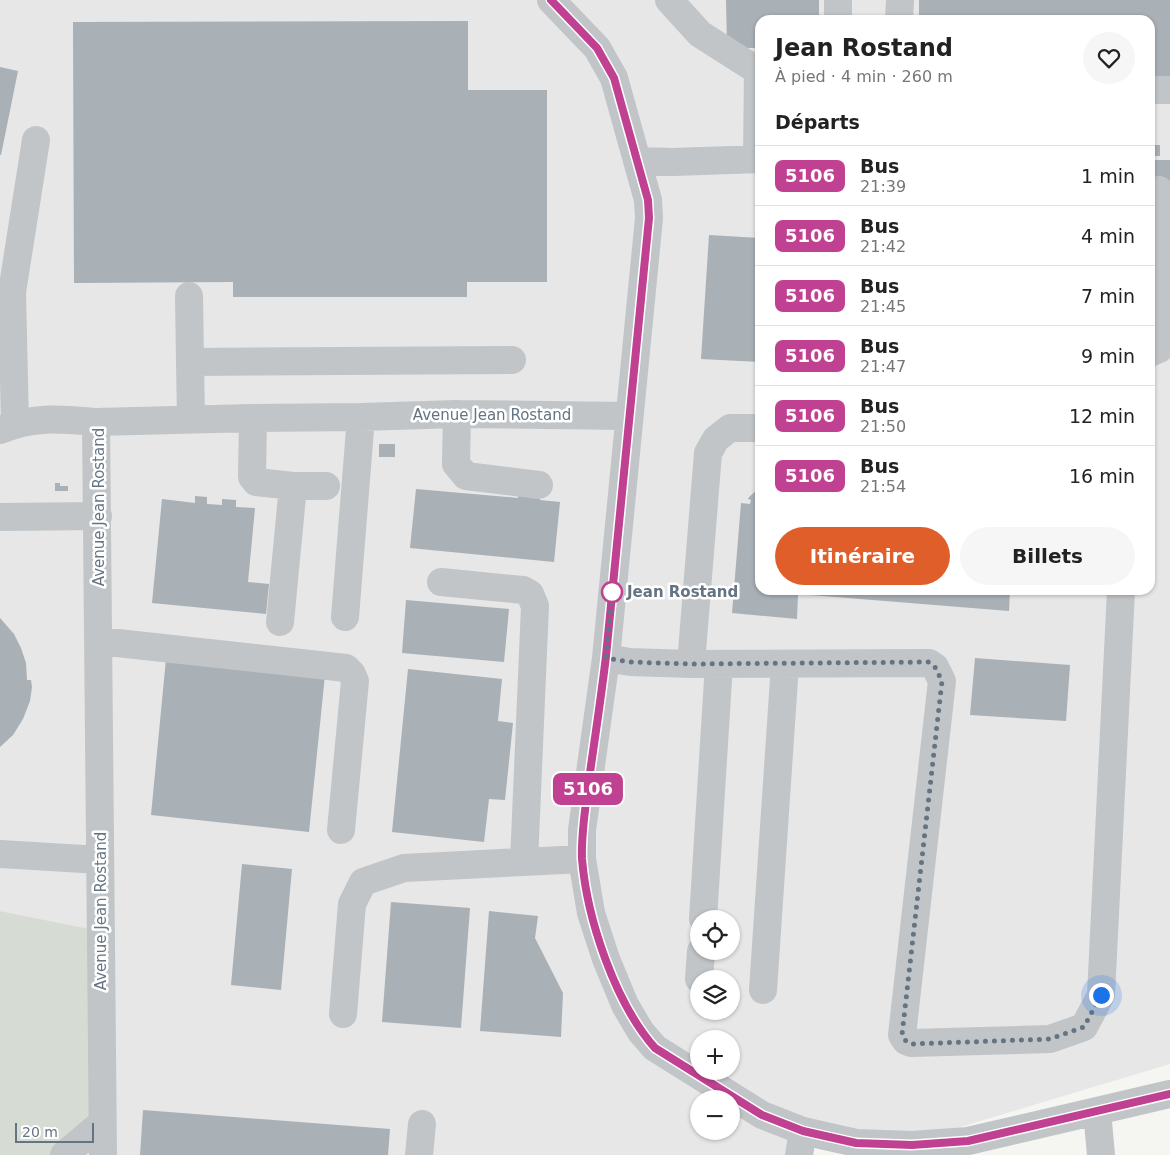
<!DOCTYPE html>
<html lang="fr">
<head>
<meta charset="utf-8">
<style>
	:root { --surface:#fff; --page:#f6f6f6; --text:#222; --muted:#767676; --line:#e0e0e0; --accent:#df5e29 }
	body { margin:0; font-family:"DejaVu Sans",sans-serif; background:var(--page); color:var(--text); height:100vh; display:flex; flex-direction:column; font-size:19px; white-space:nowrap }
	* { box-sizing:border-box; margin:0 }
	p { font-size:16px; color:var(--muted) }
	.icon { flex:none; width:28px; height:28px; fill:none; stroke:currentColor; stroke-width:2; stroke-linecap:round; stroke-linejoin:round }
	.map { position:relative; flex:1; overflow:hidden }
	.sheet { position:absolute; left:755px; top:15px; width:400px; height:580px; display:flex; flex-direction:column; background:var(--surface); border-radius:15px; box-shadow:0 1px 4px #0004 }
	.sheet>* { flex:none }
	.badge { padding:0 10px; border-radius:8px; font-size:18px; line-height:32px }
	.fabs { position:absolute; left:690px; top:910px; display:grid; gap:10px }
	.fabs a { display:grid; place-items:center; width:50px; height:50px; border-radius:50%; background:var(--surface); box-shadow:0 1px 4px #0004; font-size:25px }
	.scale { position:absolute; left:15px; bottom:12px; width:79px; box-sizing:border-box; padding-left:5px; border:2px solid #657482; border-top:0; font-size:14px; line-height:18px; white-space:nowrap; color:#657482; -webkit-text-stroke:4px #fff; paint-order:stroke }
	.you { position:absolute; width:25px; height:25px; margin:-12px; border:4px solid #fff; border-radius:50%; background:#1a73e8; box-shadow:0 0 0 8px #1a73e833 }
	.map>.badge { position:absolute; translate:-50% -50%; box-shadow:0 0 0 2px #fff }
	h2 { padding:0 20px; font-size:19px; line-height:45px }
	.round { display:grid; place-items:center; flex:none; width:52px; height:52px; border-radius:26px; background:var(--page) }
	.head { display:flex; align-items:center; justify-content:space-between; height:85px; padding:0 20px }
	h1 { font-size:24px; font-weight:600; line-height:38px }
	.primary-button { display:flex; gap:10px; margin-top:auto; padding:10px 20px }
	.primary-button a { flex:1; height:58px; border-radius:30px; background:var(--accent); color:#fff; font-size:20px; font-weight:600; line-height:58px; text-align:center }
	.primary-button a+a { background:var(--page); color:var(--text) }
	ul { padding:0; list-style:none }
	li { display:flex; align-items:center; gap:15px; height:60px; padding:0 20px; border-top:1px solid var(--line) }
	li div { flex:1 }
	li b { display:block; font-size:19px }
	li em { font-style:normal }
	li .badge { min-width:55px; font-weight:700; text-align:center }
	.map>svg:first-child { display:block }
</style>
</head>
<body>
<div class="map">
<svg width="1170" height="1155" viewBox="0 0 1170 1155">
	<rect width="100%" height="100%" fill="#f5f6f2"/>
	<path fill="#e6e7e6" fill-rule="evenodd" d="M0,0h1170v1064l-293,88 -74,-7 -3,10h-742l42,-224 -100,-20zM760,20h390v570h-390zM699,919h32v32h-32zM699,979h32v32h-32zM699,1039h32v32h-32zM699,1099h32v32h-32z"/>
	<path fill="#d6dcd3" d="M0,911l100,20v191l-42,33h-58z"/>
	<path fill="#a9b0b6" d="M726,0h93v20h-59v28h-33z
		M919,0h251v78h-20v-58h-231z
		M468,21v69h79v192h-80v15h-234v-15l-159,1 -1,-261z
		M0,67l18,4 -17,84h-1z
		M1150,145h10v11h-10z
		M1151,160h19v24h-19z
		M709,235l51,3v124l-59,-3z
		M379,444h16v13h-16z
		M55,483h5v3h8v5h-13z
		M760,487v103h250l-1,21 -211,-17 -1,25 -65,-6 9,-110 9,1 1,-4 -3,-1 1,-2z
		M416,489l102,9v-5l22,2v5l20,2 -6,60 -144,-14z
		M195,496l12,1v7l15,1v-6l14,1v7l19,1 -7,74 21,2 -3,30 -114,-11 10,-104 33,4z
		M406,600l103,9 -5,53 -102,-9z
		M0,618l14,16 7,14 5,15 1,17h4l1,7 -2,14 -7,18 -10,16 -13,12z
		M975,658l95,7 -4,56 -96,-6z
		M166,659l159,16 -16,157 -158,-17z
		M408,669l94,10 -4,42 15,2 -8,77 -16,-1 -5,43 -92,-10z
		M242,864l50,5 -11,121 -50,-5z
		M391,902l79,6 -9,120 -79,-6z
		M489,911l49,5 -3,22 28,55 -2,44 -81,-6z
		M143,1110l247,19 -2,26h-248z"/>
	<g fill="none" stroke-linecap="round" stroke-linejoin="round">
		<path stroke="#c1c5c8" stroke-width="28" d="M551,0l46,48 17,30 34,122 1,18 -43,440 -24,172v29l9,54 15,46 19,46 16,27 14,16 107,67 41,16 53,12 56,2 56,-4 202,-47
			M669,0l31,34 58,37 -1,88
			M838,0v20
			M899,20l1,-20
			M1150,90h20
			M638,161l35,1 87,-3
			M189,296l1,66
			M1150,353l9,-4 7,-7 -7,-152
			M457,414l-1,50 10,12 73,9
			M253,418l-1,59 4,5 37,4h33
			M191,419l-1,-57 322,-2
			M15,424l-3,-132 24,-152
			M0,430c34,-14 61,-11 96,-8
			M0,517l98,-1
			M441,582l82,8 7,4 5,12 -11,256
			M345,617l16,-200
			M280,622l13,-136
			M99,641l247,27 6,6 3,7 -14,149
			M606,658l24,4 61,2 238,-1 6,4 7,14 -40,354 4,6 5,2 139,-4 34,-12 17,-32 20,-405
			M691,664l17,-211 8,-14 14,-11h30
			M0,854l100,6
			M703,919l16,-255
			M699,979l2,-28
			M763,990l22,-326
			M343,1014l9,-110 11,-22 41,-14 178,-9
			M1097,1111l4,44
			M64,1155l38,-32
			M103,1155l-7,-733 157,-4 108,-1 96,-3 171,2
			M419,1155l3,-31
			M799,1155l4,-24"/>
	</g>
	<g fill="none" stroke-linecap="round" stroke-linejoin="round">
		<defs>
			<path id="line" d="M551,0l46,48 17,30 34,122 1,18c-14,146 -28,292 -43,438 -5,43 -12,87 -18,131 -3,24 -7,48 -6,72 5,60 33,144 73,189l107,67 41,16 53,12 56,2 56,-4 202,-47"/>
		</defs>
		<use href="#line" stroke="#fff" stroke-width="11"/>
		<use href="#line" stroke="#c04191" stroke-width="8"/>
		<path stroke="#657482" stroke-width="5" stroke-dasharray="0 9" d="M612,592l1,-8 -7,74 24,4 60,2 239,-2 6,5 7,14 -40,354 4,6 5,3 139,-5 34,-12 17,-32"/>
	</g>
	<circle fill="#fff" stroke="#c04191" stroke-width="2.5" cx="612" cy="592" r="10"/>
	<g text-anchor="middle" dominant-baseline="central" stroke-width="5" stroke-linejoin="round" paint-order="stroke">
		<g font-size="15" fill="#657482" stroke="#fff">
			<text x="492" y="415">Avenue Jean Rostand</text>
			<text transform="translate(99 507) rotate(-90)">Avenue Jean Rostand</text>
			<text transform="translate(101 911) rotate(-90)">Avenue Jean Rostand</text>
		</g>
		<g font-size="15" font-weight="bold" fill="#657482" stroke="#fff" text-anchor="start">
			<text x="627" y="592">Jean Rostand</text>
		</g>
	</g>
</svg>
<div class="fabs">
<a><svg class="icon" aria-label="locate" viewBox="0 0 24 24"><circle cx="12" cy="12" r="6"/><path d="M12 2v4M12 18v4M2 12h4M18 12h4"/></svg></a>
<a><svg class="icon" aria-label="layers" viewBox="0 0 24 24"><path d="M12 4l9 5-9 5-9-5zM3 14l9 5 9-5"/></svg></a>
<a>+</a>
<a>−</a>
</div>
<div class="scale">20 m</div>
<div class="you" style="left:1101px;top:995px"></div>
<b class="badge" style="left:588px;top:789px;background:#c04191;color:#fff">5106</b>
<section class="sheet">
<div class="head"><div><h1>Jean Rostand</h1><p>À pied · 4 min · 260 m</p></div><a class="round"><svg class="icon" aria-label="heart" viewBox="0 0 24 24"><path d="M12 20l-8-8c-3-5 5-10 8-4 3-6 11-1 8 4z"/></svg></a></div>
<h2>Départs</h2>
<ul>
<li><span class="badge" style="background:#c04191;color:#fff">5106</span><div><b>Bus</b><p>21:39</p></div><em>1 min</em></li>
<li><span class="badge" style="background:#c04191;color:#fff">5106</span><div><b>Bus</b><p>21:42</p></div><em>4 min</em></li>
<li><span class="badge" style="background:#c04191;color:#fff">5106</span><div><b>Bus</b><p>21:45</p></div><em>7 min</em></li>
<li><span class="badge" style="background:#c04191;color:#fff">5106</span><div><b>Bus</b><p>21:47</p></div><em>9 min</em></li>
<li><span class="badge" style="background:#c04191;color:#fff">5106</span><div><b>Bus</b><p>21:50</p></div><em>12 min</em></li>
<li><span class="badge" style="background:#c04191;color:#fff">5106</span><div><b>Bus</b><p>21:54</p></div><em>16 min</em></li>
</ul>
<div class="primary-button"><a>Itinéraire</a><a>Billets</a></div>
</section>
</div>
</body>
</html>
